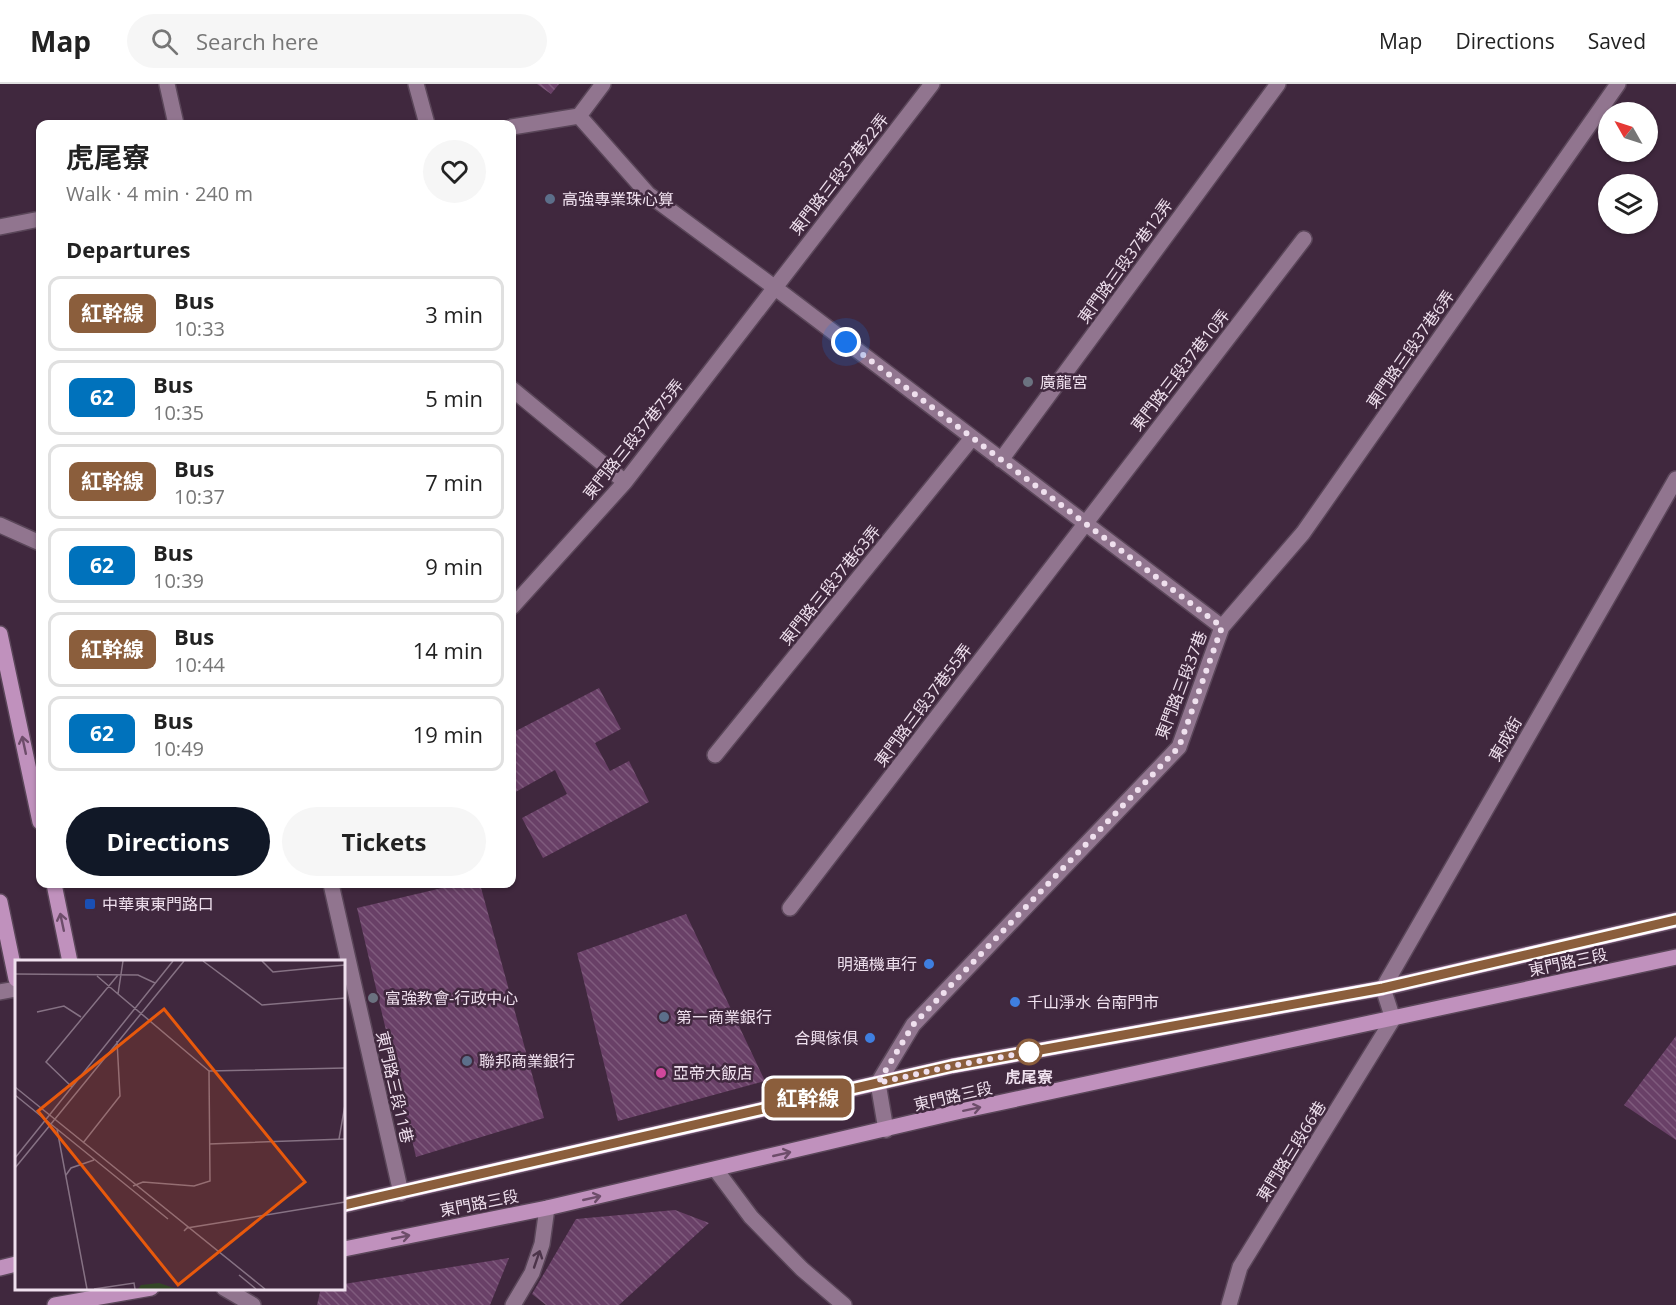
<!DOCTYPE html>
<html lang="en">
<head>
<meta charset="utf-8">
<style>
	:root { --surface:#fff; --page:#f6f6f6; --text:#222; --muted:#767676; --line:#e0e0e0; --accent:#111827 }
	body { margin:0; font-family:"Open Sans","Noto Sans TC",sans-serif; background:var(--page); color:var(--text); height:100vh; display:flex; flex-direction:column; font-size:22px; white-space:nowrap }
	* { box-sizing:border-box; margin:0 }
	p { font-size:20px; color:var(--muted) }
	.icon { flex:none; width:33px; height:33px; fill:none; stroke:currentColor; stroke-width:2; stroke-linecap:round; stroke-linejoin:round }
	.map { position:relative; flex:1; overflow:hidden }
	.details { position:absolute; left:36px; top:36px; width:480px; height:768px; display:flex; flex-direction:column; background:var(--surface); border-radius:12px; box-shadow:0 2px 4px #0004 }
	.details>* { flex:none }
	.badge { padding:0 12px; border-radius:9px; font-size:21px; line-height:39px }
	.needle { width:39px; rotate:309deg }
	.tools { position:absolute; left:1598px; top:18px; display:grid; gap:12px }
	.tools a { display:grid; place-items:center; width:60px; height:60px; border-radius:50%; background:var(--surface); box-shadow:0 2px 4px #0004; font-size:30px }
	.you { position:absolute; width:30px; height:30px; margin:-15px; border:4px solid #fff; border-radius:50%; background:#1a73e8; box-shadow:0 0 0 9px #1a73e833 }
	.map>.badge { position:absolute; translate:-50% -50%; box-shadow:0 0 0 3px #fff }
	h2 { padding:0 30px; font-size:22px; line-height:54px }
	.round { display:grid; place-items:center; flex:none; width:63px; height:63px; border-radius:32px; background:var(--page) }
	.head { display:flex; align-items:center; justify-content:space-between; height:102px; padding:0 30px }
	h1 { font-size:28px; font-weight:700; line-height:45px }
	.action { display:flex; gap:12px; margin-top:auto; padding:12px 30px }
	.action a { flex:1; height:69px; border-radius:36px; background:var(--accent); color:#fff; font-size:24px; font-weight:700; line-height:69px; text-align:center }
	.action a+a { background:var(--page); color:var(--text) }
	ul { padding:0; list-style:none }
	li { display:flex; align-items:center; gap:18px; height:75px; margin:0 12px 9px; padding:0 18px; border:3px solid var(--line); border-radius:12px }
	li div { flex:1 }
	li b { display:block; font-size:22px }
	li em { font-style:normal }
	li .badge { min-width:66px; font-weight:700; text-align:center }
	header { display:flex; align-items:center; gap:36px; box-sizing:border-box; height:84px; padding:0 30px; background:var(--surface); border-bottom:2px solid var(--line) }
	header strong { font-size:28px }
	nav { display:flex; gap:33px; margin-inline-start:auto; font-size:21px }
	.search { width:420px; height:54px; background:var(--page); display:flex; align-items:center; gap:15px; box-sizing:border-box; padding:0 21px; border-radius:33px; color:var(--muted); font-size:22px }
	.map>svg:first-child { display:block }
</style>
</head>
<body>
<header>
<strong>Map</strong>
<div class="search"><svg class="icon" aria-label="search" viewBox="0 0 24 24"><circle cx="10" cy="10" r="6"/><path d="M15 15l6 6"/></svg>Search here</div>
<nav><a>Map</a><a>Directions</a><a>Saved</a></nav>
</header>
<div class="map">
<svg width="1676" height="1221" viewBox="0 0 1676 1221">
	<defs>
		<pattern id="building-back-hatch" width="6" height="6" patternUnits="userSpaceOnUse" patternTransform="scale(1.5)"><rect width="6" height="6" fill="#694067"/><path d="M-1 5l2 2M0 0l6 6M5-1l2 2" fill="none" stroke="#7f5b7d"/></pattern>
	</defs>
	<rect width="100%" height="100%" fill="#40283e"/>
	<path fill="url(#building-back-hatch)" d="M537,0h22l-8,10z
		M599,604l22,41 -26,14 15,28 19,-10 20,41 -106,56 -21,-40 45,-24 -12,-24 -43,24v-61z
		M459,800h21l64,234 -128,39 -59,-249z
		M686,830l79,167 -147,40 -41,-168z
		M1676,952v104l-52,-35z
		M675,1126l34,13 -90,82h-73l-14,-11 44,-75z
		M509,1174l-19,47h-173l4,-17h23v-4z"/>
	<g fill="none" stroke-linecap="round" stroke-linejoin="round">
		<defs>
			<path id="minor" d="M167,0l9,40
				M416,0l11,40
				M579,32l24,-32
				M512,43l67,-11 69,78 126,93 448,340
				M0,143l40,-8
				M512,305l113,93
				M1001,376l277,-376
				M0,441l40,18
				M512,523l113,-125 307,-398
				M715,671l257,-317
				M331,800l70,309
				M790,824l514,-669
				M0,908l16,-3
				M886,1046l-8,-47 35,-58 266,-278 43,-120 81,-94 315,-449
				M716,1086l35,47 51,52 42,36
				M224,1204l29,17
				M513,1221l19,-32 10,-29 5,-36
				M1229,1221l11,-38 153,-248 -10,-31 293,-509"/>
			<path id="major" d="M0,550l40,188
				M54,800l16,78
				M0,818l16,77
				M344,1121l608,-139 431,-78 293,-68
				M344,1165l203,-41 414,-97 715,-154
				M0,1184l16,-4
				M55,1221l96,-17"/>
		</defs>
		<use href="#minor" stroke="#5a4659" stroke-width="18"/>
		<use href="#major" stroke="#5a4659" stroke-width="18"/>
		<use href="#minor" stroke="#91758f" stroke-width="15"/>
		<use href="#major" stroke="#c091bd" stroke-width="15"/>
	</g>
	<defs><path id="oneway-shaft" d="M-6 0H5M1.5-3L5.5 0L1.5 3" fill="none" stroke-width="1.6" stroke-linecap="round" stroke-linejoin="round" transform="scale(1.5)"/></defs>
	<g stroke="#6d4d6a">
		<use href="#oneway-shaft" transform="translate(24 661) rotate(-102)"/>
		<use href="#oneway-shaft" transform="translate(62 838) rotate(-102)"/>
		<use href="#oneway-shaft" transform="translate(972 1025) rotate(-12)"/>
		<use href="#oneway-shaft" transform="translate(782 1070) rotate(-13)"/>
		<use href="#oneway-shaft" transform="translate(592 1114) rotate(-13)"/>
		<use href="#oneway-shaft" transform="translate(401 1153) rotate(-11)"/>
	</g>
	<use stroke="#4c344a" href="#oneway-shaft" transform="translate(537 1175) rotate(-71)"/>
	<g fill="none" stroke-linecap="round" stroke-linejoin="round">
		<defs>
			<path id="line" d="M344,1121l608,-139 431,-78 293,-68"/>
		</defs>
		<use href="#line" stroke="#fff" stroke-width="14"/>
		<use href="#line" stroke="#8b5e3c" stroke-width="9"/>
		<path stroke="#efe0ee" stroke-width="6" stroke-dasharray="0 10.8" d="M846,258l376,285 -43,120 -266,278 -35,58 74,-17 77,-14"/>
	</g>
	<g fill="#5c6f8a" stroke="#40283e" stroke-width="2">
		<circle cx="550" cy="115" r="6"/>
		<circle cx="664" cy="933" r="6"/>
		<circle cx="467" cy="977" r="6"/>
	</g>
	<g fill="#6b7280" stroke="#40283e" stroke-width="2">
		<circle cx="1028" cy="298" r="6"/>
		<circle cx="373" cy="914" r="6"/>
	</g>
	<rect fill="#1a4fb4" stroke="#40283e" stroke-width="2" x="84" y="814" width="12" height="12" rx="3"/>
	<g fill="#3f7fe0" stroke="#40283e" stroke-width="2">
		<circle cx="929" cy="880" r="6"/>
		<circle cx="1015" cy="918" r="6"/>
		<circle cx="870" cy="954" r="6"/>
	</g>
	<circle fill="#fff" stroke="#8b5e3c" stroke-width="3" cx="1029" cy="968" r="12"/>
	<circle fill="#d1479c" stroke="#40283e" stroke-width="2" cx="661" cy="989" r="6"/>
	<g text-anchor="middle" dominant-baseline="central" stroke-width="5" stroke-linejoin="round" paint-order="stroke">
		<g font-size="16" fill="#efe0ee" stroke="#40283e">
			<text transform="translate(839 90) rotate(-52)">東門路三段37巷22弄</text>
			<text transform="translate(1125 177) rotate(-54)">東門路三段37巷12弄</text>
			<text transform="translate(1410 265) rotate(-55)">東門路三段37巷6弄</text>
			<text transform="translate(1180 286) rotate(-52)">東門路三段37巷10弄</text>
			<text transform="translate(633 355) rotate(-51)">東門路三段37巷75弄</text>
			<text transform="translate(830 501) rotate(-51)">東門路三段37巷63弄</text>
			<text transform="translate(1181 601) rotate(-69)">東門路三段37巷</text>
			<text transform="translate(923 621) rotate(-53)">東門路三段37巷55弄</text>
			<text transform="translate(1505 655) rotate(-60)">東成街</text>
			<text transform="translate(1568 878) rotate(-12)">東門路三段</text>
			<text transform="translate(395 1003) rotate(77)">東門路三段11巷</text>
			<text transform="translate(953 1012) rotate(-13)">東門路三段</text>
			<text transform="translate(1291 1067) rotate(-58)">東門路三段66巷</text>
			<text transform="translate(479 1119) rotate(-11)">東門路三段</text>
		</g>
		<g font-size="16" fill="#efe0ee" stroke="#40283e" text-anchor="start">
			<text x="562" y="115">高強專業珠心算</text>
			<text x="1040" y="298">廣龍宮</text>
			<text x="102" y="820">中華東東門路口</text>
			<text x="917" y="880" text-anchor="end">明通機車行</text>
			<text x="385" y="914">富強教會-行政中心</text>
			<text x="1027" y="918">千山淨水 台南門市</text>
			<text x="676" y="933">第一商業銀行</text>
			<text x="858" y="954" text-anchor="end">合興傢俱</text>
			<text x="479" y="977">聯邦商業銀行</text>
			<text x="673" y="989">亞帝大飯店</text>
		</g>
		<g font-size="16" font-weight="bold" fill="#efe0ee" stroke="#40283e">
			<text x="1029" y="993">虎尾寮</text>
		</g>
	</g>
	<g transform="translate(15 876)">
		<rect width="330" height="330" fill="#40283e"/>
		<path d="M144,323l18,6h-39l3,-4z" fill="#334626"/>
		<path fill="none" stroke="#867284" stroke-width="1.5" d="M108,1l-5,33 91,77 1,110 -16,5 -51,-4 -10,4M188,1l59,44 83,-7M247,1l11,11 72,-7M0,14l123,1 17,8M82,16l21,18M22,52l27,-6 17,11M194,111l136,-3M0,127l250,202M57,127l-26,-25 72,-87M0,135l153,124M42,169l30,160M324,179l6,-34M68,183l37,-47 -3,-55M194,184l136,-5M0,198l158,-197M0,208l169,-207M51,215l5,-7 23,-8M169,271l3,-3 158,-26M224,315l17,14M79,329l40,-6 1,6"/>
		<path fill="#e8590c" fill-opacity="0.15" stroke="#e8590c" stroke-width="3" d="M149,49l141,173 -127,103 -140,-174z"/>
		<rect width="330" height="330" fill="none" stroke="#efe0ee" stroke-width="3"/>
	</g>
</svg>
<div class="tools">
<a><svg class="needle" viewBox="-14 -14 28 28"><path d="M0-13l5 13h-10z" fill="#e53935"/><path d="M0 13l5-13h-10z" fill="#767676"/></svg></a>
<a><svg class="icon" aria-label="layers" viewBox="0 0 24 24"><path d="M12 4l9 5-9 5-9-5zM3 14l9 5 9-5"/></svg></a>
</div>
<div class="you" style="left:846px;top:258px"></div>
<b class="badge" style="left:808px;top:1014px;background:#8b5e3c;color:#fff">紅幹線</b>
<section class="details">
<div class="head"><div><h1>虎尾寮</h1><p>Walk · 4 min · 240 m</p></div><a class="round"><svg class="icon" aria-label="heart" viewBox="0 0 24 24"><path d="M12 20l-8-8c-3-5 5-10 8-4 3-6 11-1 8 4z"/></svg></a></div>
<h2>Departures</h2>
<ul>
<li><span class="badge" style="background:#8b5e3c;color:#fff">紅幹線</span><div><b>Bus</b><p>10:33</p></div><em>3 min</em></li>
<li><span class="badge" style="background:#0072bc;color:#fff">62</span><div><b>Bus</b><p>10:35</p></div><em>5 min</em></li>
<li><span class="badge" style="background:#8b5e3c;color:#fff">紅幹線</span><div><b>Bus</b><p>10:37</p></div><em>7 min</em></li>
<li><span class="badge" style="background:#0072bc;color:#fff">62</span><div><b>Bus</b><p>10:39</p></div><em>9 min</em></li>
<li><span class="badge" style="background:#8b5e3c;color:#fff">紅幹線</span><div><b>Bus</b><p>10:44</p></div><em>14 min</em></li>
<li><span class="badge" style="background:#0072bc;color:#fff">62</span><div><b>Bus</b><p>10:49</p></div><em>19 min</em></li>
</ul>
<div class="action"><a>Directions</a><a>Tickets</a></div>
</section>
</div>
</body>
</html>
